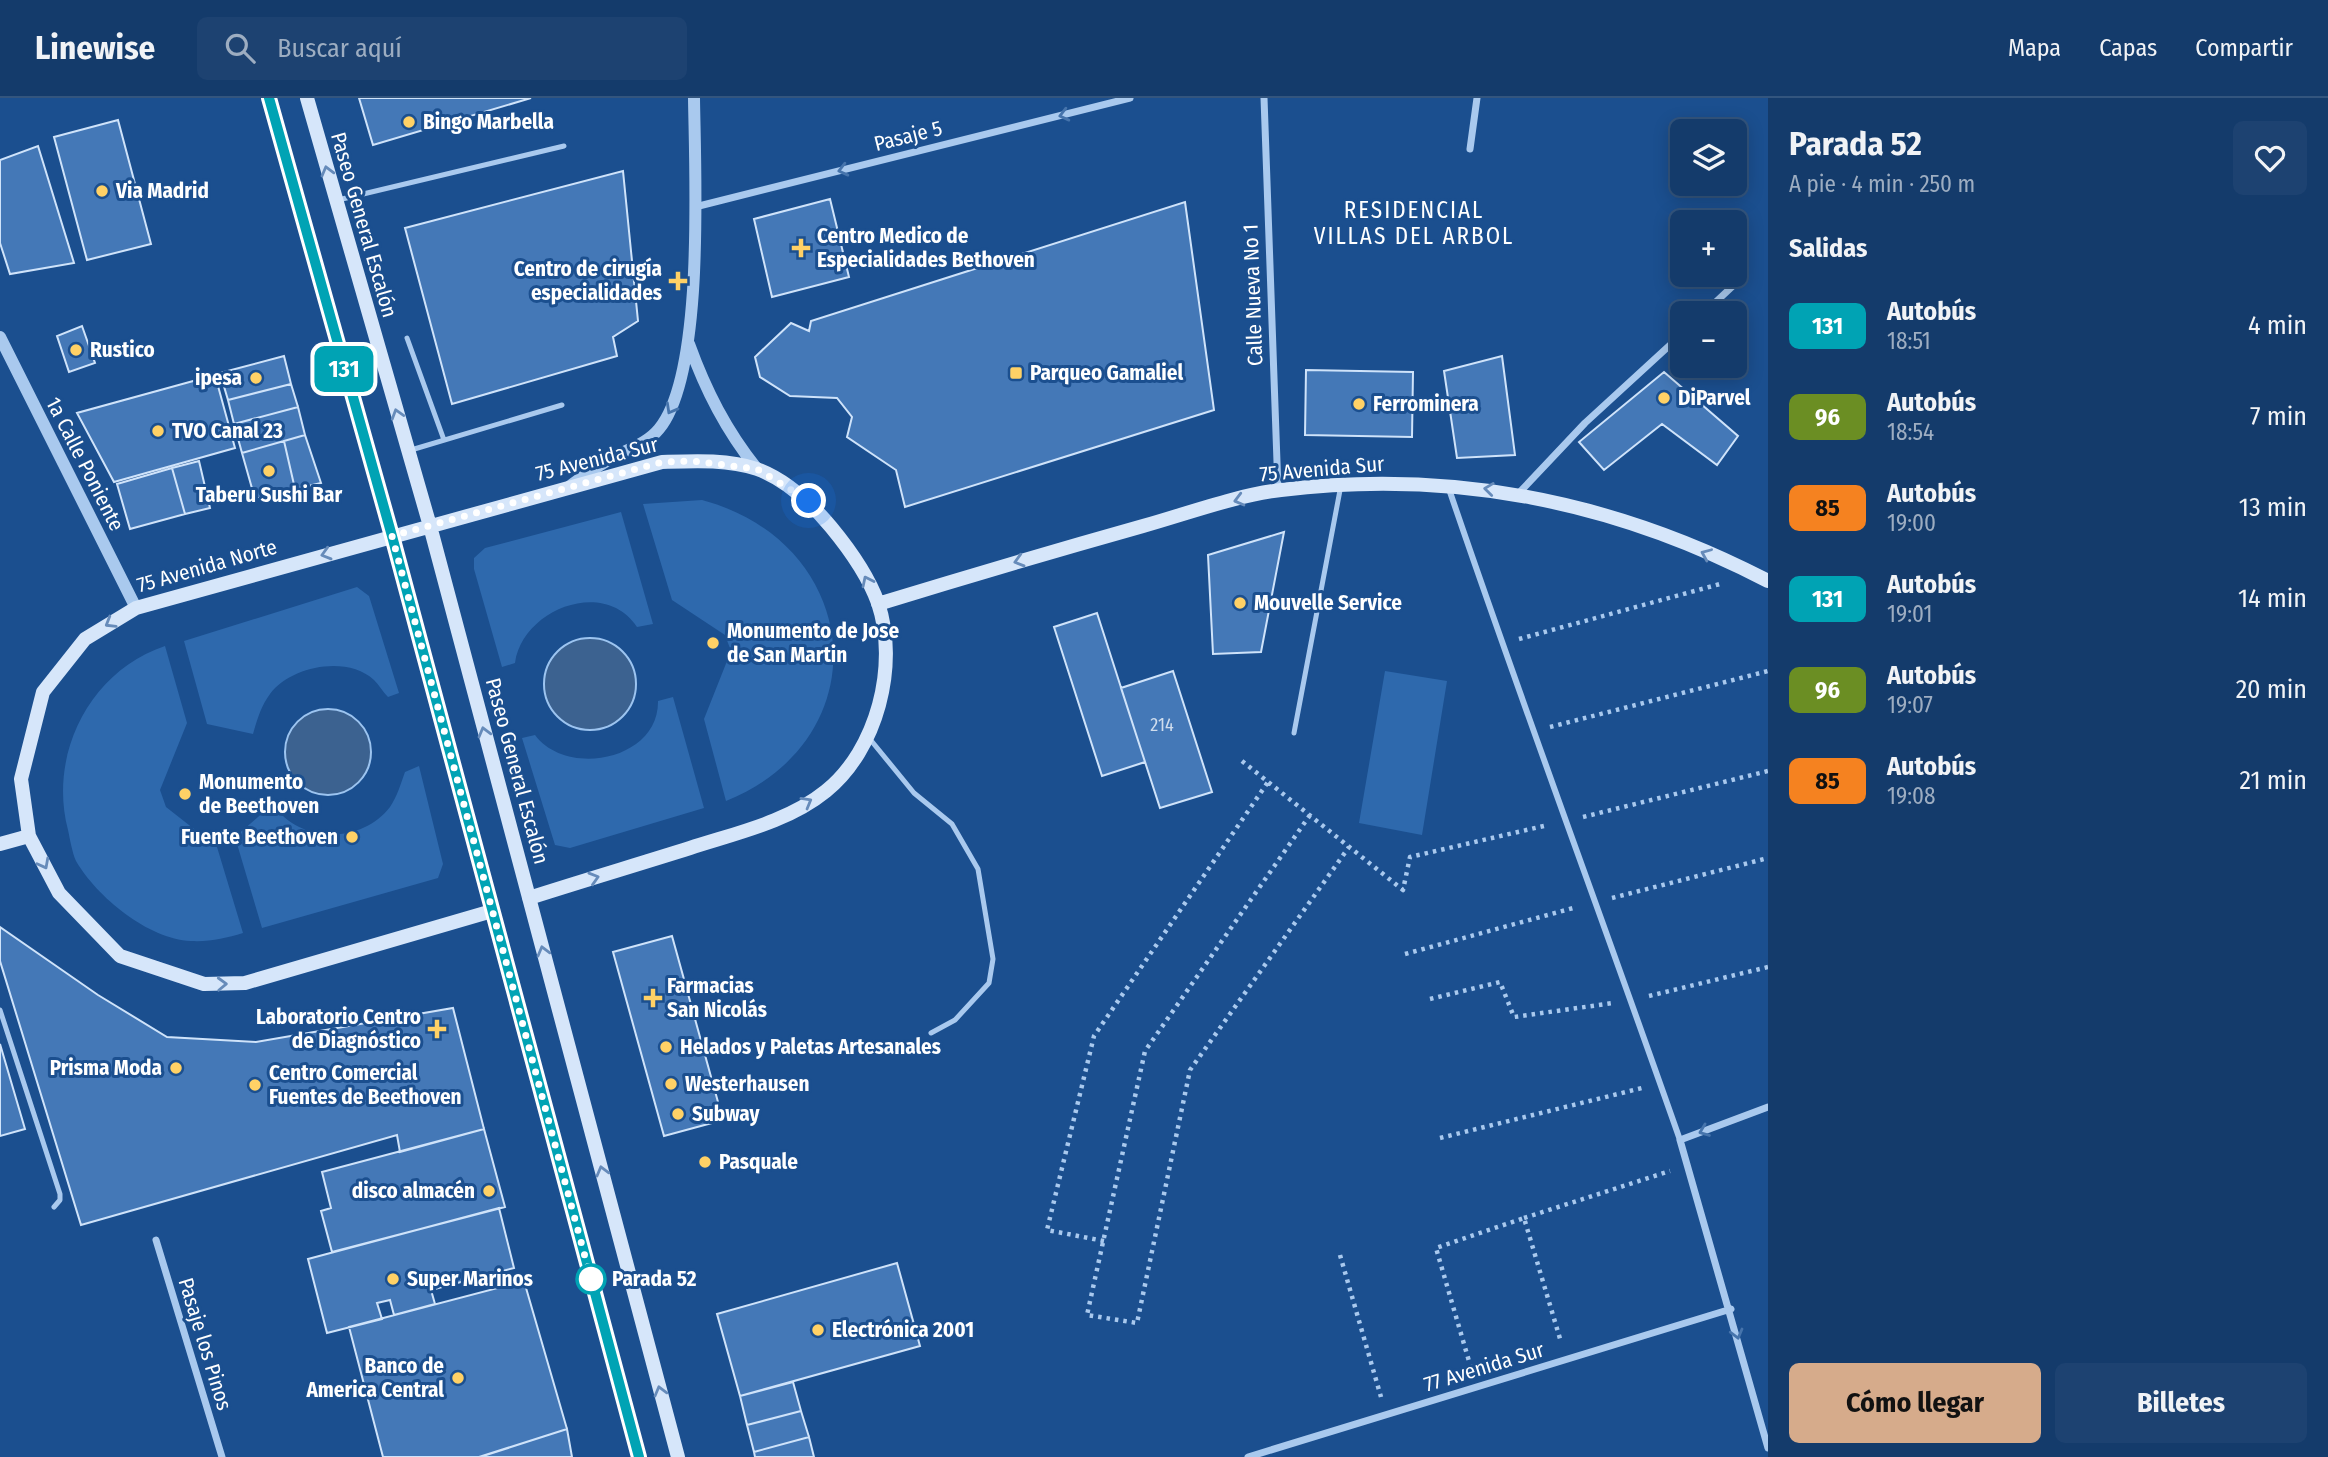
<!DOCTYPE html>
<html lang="es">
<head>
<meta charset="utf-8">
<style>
	:root { --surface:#143b6b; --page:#1d4271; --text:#f1f3f6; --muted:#9dadc1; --line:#33557e; --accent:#d6ab8b }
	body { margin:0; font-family:"Fira Sans Condensed",sans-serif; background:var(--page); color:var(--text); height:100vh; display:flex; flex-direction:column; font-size:26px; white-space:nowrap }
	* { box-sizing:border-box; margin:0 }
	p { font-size:23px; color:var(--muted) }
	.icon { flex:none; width:38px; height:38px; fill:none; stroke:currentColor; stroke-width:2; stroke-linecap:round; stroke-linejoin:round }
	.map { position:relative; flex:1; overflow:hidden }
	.side { display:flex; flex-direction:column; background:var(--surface); width:560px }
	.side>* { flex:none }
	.badge { padding:0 14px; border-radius:10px; font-size:24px; line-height:46px }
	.buttons { position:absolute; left:1670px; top:21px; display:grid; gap:14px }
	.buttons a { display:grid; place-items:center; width:77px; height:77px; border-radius:10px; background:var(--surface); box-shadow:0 4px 18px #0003,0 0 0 2px var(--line); font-size:35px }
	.you { position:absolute; width:35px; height:35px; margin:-18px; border:5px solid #fff; border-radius:50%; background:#1a73e8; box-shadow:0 0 0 10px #1a73e833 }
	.map>.badge { position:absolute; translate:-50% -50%; box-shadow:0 0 0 4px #fff }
	h2 { padding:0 21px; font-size:26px; line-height:63px }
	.round { display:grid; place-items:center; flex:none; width:74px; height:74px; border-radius:10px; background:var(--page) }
	.overview { display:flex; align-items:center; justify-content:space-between; height:119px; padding:0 21px }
	h1 { font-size:33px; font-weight:700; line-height:52px }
	.button { display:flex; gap:14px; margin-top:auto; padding:14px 21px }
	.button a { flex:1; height:80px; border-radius:10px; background:var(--accent); color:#111; font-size:28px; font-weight:700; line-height:80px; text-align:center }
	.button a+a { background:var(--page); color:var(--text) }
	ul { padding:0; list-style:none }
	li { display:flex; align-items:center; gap:21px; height:91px; padding:0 21px }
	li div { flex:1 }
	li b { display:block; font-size:26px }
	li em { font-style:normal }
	li .badge { min-width:77px; font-weight:700; text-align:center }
	header { display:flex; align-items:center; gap:42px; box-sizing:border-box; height:98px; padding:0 35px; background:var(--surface); border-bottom:2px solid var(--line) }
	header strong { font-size:33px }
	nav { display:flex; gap:38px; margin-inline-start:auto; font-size:24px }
	.search { width:490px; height:63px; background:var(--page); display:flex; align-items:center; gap:18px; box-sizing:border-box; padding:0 24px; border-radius:10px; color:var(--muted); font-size:26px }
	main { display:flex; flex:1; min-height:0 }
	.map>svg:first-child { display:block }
</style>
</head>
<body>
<header>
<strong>Linewise</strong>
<div class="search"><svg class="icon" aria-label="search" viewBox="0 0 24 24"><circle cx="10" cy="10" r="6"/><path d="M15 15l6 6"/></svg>Buscar aquí</div>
<nav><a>Mapa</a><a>Capas</a><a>Compartir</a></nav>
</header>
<main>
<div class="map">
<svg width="1768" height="1359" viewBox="0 0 1768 1359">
	<rect width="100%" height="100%" fill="#1b4f8f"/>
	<path fill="#2e69ad" d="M702,402c161,43 180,238 24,301l-22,-82 27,-68 -6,-16 -53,-35 -29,-96z
		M621,414l32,112 -16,3c-33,-50 -115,-17 -122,36l-13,4 -28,-98v-11l11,-10z
		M357,489l12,9 30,97 -11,4c-5,-5 -9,-12 -14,-17 -27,-25 -83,-14 -104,14 -9,12 -13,26 -17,40l-46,-10 -23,-83z
		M165,548l22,77 -27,67 6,17 51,40 26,86c-17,5 -33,9 -52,8 -43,-2 -94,-44 -115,-80 -4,-9 -6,-22 -8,-31 -20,-76 22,-159 97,-184z
		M1385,573l62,10 -25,154 -63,-12z
		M673,599l31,111 -134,40 -15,-3 -33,-107 13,-3c32,43 124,25 123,-34z
		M419,668l24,98 -5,14 -176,50 -27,-91 38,-33c25,39 88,41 117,3 7,-10 11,-24 15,-35z"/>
	<path fill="#3c6290" stroke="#9cc4f0" stroke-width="2" d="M544 586a46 46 0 1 1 92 0a46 46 0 1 1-92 0Z
		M285 654a43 43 0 1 1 86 0a43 43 0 1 1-86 0Z"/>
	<path fill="#4478b7" stroke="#cfe3fa" stroke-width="2" d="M359,0h172l-158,47z
		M118,22l33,124 -64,16 -33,-123z
		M38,48l36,117 -64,11 -10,-31v-83z
		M623,73l15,150 -25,16 4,19 -165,48 -47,-176z
		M830,101l19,78 -77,20 -18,-78z
		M1185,104l29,208 -309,97 -9,-37 -49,-33 5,-20 -15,-19 -47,-2 -30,-19 -5,-20 36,-34 18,8 2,-10z
		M82,228l13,37 -26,9 -12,-36z
		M284,258l7,28 -63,16 -8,-27z
		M1502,258l13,99 -58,3 -13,-87z
		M1306,272l107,2 -1,65 -107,-2z
		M1664,274l74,64 -21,29 -55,-41 -58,46 -25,-28z
		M215,277l20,73 -121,34 -37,-69z
		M291,286l7,23 -64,17 -6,-24z
		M298,309l7,28 -63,18 -8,-29z
		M305,337l16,48 -26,6 -11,-48z
		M284,343l11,48 -40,10 -13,-46z
		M199,363l11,47 -25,6 -13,-46z
		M172,370l13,46 -55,15 -13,-45z
		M1284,434l-23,120 -48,2 -5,-99z
		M1097,515l48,149 -43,14 -48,-149z
		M1173,573l39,121 -52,16 -39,-120z
		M0,829l98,68 69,42 89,5 197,-34 31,121 -84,23 -3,-17 -316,90 -81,-264z
		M672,838l51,184 -59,16 -51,-184z
		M0,946l25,85 -25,7z
		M484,1031l21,78 -173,45 -11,-41 10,-3 -9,-36z
		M499,1110l15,60 -83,22 4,14 -41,11 -4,-15 -13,3 5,16 -55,14 -19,-74z
		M897,1165l23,83 -180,50 -23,-82z
		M524,1183l43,148 -88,28h-96l-34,-130z
		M793,1284l8,29 -54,14 -7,-29z
		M801,1313l8,26 -55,15 -7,-27z
		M567,1331l5,28h-92z
		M809,1339l5,20h-59l-1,-5z"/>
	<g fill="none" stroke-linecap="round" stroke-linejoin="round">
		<path stroke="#a9c9ee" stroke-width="4.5" stroke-dasharray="3.5 5" stroke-linecap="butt" d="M1519,541l201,-55
			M1550,629l218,-56
			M1242,663l161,129 7,-33 138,-32
			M1310,717l-165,236 -58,264 50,8 53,-253 159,-223
			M1583,719l185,-46
			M1612,800l156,-40
			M1405,856l172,-47
			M1649,898l119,-29
			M1430,901l70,-17 14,35 99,-14
			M1440,1040l202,-50
			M1524,1120l146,-47
			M1104,1143l-57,-11 47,-194 174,-254
			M1340,1157l41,142
			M1471,1270l-35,-120 88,-30 37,124"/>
		<path stroke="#a9c9ee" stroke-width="5" d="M338,102l226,-54
			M407,240l37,102
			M411,352l151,-45
			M1294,635l47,-248
			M869,640l45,55 38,31 26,45 15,90 -4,24 -34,37 -24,13
			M0,912l60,184v6l-6,7"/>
		<path stroke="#a9c9ee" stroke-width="6" d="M1449,391c74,218 155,434 231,651"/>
		<path stroke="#a9c9ee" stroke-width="7" d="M1264,0l14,392
			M1470,51l7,-51
			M695,109l435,-109
			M1704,215l32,-30
			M1519,395l66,-70 97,-89
			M1768,1009l-88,33 88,308
			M156,1142l66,217
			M1248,1359l483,-148"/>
		<path stroke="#a9c9ee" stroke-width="12" d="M0,239l136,271
			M689,246c17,47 37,86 68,125
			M570,388c11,-8 23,-17 35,-24 18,-12 40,-16 54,-33 46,-56 36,-256 35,-331"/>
		<path stroke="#d6e6fa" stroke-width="14" d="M269,0l123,438 247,921
			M307,0l123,428 248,931
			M878,506c88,-27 176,-53 265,-78 43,-12 94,-31 138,-36 173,-21 333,11 487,91
			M0,746l29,-8
			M492,813l-247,72 -41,1 -84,-28 -61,-63 -30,-57 -8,-57 22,-87 42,-53 51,-31 526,-146c30,-1 66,-3 95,7 30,11 54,34 74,58 19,23 37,48 47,76 21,62 -1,147 -52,188 -38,31 -90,42 -136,57 -54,17 -108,33 -161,50"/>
	</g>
	<defs><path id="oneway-chevron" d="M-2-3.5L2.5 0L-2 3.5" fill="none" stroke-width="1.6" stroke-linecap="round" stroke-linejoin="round" transform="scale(1.75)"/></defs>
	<g stroke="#4674ac">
		<use href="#oneway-chevron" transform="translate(1064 17) rotate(166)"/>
		<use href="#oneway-chevron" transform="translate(843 72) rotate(166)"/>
		<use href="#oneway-chevron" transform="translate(671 311) rotate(119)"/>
		<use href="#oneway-chevron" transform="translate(1704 1033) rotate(159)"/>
		<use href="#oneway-chevron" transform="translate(1737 1236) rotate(75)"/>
	</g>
	<g stroke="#668bba">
		<use href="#oneway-chevron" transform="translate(327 73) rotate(-105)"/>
		<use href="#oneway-chevron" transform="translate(397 316) rotate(-107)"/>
		<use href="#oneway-chevron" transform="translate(1489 391) rotate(-173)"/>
		<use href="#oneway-chevron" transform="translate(1239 402) rotate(165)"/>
		<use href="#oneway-chevron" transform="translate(326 456) rotate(164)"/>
		<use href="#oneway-chevron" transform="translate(1706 456) rotate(-157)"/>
		<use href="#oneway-chevron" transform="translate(1019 463) rotate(164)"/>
		<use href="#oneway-chevron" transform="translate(867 483) rotate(-116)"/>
		<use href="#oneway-chevron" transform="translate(110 525) rotate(149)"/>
		<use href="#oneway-chevron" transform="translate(484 634) rotate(-105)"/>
		<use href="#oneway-chevron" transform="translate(807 704) rotate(-30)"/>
		<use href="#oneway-chevron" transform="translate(44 766) rotate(62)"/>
		<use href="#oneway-chevron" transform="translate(594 780) rotate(-17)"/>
		<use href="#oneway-chevron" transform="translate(543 853) rotate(-105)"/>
		<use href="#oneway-chevron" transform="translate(222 886) rotate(-2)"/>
		<use href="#oneway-chevron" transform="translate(602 1073) rotate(-105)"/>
		<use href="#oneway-chevron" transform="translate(660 1293) rotate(-105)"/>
	</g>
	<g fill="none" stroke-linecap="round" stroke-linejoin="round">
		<defs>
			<path id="line" d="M269,0l123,438 247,921"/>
		</defs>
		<use href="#line" stroke="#fff" stroke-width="16"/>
		<use href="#line" stroke="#00a3b4" stroke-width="10"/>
		<path stroke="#fff" stroke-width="7" stroke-dasharray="0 12.6" d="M591,1181l-199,-743 270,-74 30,-1 65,8 52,32"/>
	</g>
	<g fill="#ffd166" stroke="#1b4f8f" stroke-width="2.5">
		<circle cx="409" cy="24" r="7"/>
		<circle cx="102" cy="93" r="7"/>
		<path d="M797.5 139.5h7v7h7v7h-7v7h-7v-7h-7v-7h7z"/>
		<path d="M674.5 172.5h7v7h7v7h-7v7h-7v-7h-7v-7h7z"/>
		<circle cx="76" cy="252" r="7"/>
		<rect x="1009" y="268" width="14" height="14" rx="3.5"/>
		<circle cx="256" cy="280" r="7"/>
		<circle cx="1664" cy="300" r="7"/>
		<circle cx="1359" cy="306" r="7"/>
		<circle cx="158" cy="333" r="7"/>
		<circle cx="269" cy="373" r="7"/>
		<circle cx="1240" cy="505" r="7"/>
		<circle cx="713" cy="545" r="7"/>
		<circle cx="185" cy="696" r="7"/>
		<circle cx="352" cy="739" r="7"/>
		<path d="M649.5 889.5h7v7h7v7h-7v7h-7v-7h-7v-7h7z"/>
		<path d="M433.5 920.5h7v7h7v7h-7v7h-7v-7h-7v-7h7z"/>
		<circle cx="666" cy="949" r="7"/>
		<circle cx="176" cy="970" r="7"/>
		<circle cx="671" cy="986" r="7"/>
		<circle cx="255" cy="987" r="7"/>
		<circle cx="678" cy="1016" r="7"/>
		<circle cx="705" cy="1064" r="7"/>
		<circle cx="489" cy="1093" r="7"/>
		<circle cx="393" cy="1181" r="7"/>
		<circle cx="818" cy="1232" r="7"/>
		<circle cx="458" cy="1280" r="7"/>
	</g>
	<circle fill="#fff" stroke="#00a3b4" stroke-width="3.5" cx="591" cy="1181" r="14"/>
	<g text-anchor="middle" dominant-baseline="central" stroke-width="6" stroke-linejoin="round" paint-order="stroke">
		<g font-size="18" fill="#d0dded">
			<text x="1162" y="627">214</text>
		</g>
		<g font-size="21" font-weight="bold" fill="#fff" stroke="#1b4f8f" text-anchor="start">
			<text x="423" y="24">Bingo Marbella</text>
			<text x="116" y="93">Via Madrid</text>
			<text x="817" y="138">Centro Medico de<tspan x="817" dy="24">Especialidades Bethoven</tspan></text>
			<text x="662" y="171" text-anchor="end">Centro de cirugía<tspan x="662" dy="24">especialidades</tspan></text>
			<text x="90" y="252">Rustico</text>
			<text x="1030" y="275">Parqueo Gamaliel</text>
			<text x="242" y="280" text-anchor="end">ipesa</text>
			<text x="1678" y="300">DiParvel</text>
			<text x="1373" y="306">Ferrominera</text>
			<text x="172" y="333">TVO Canal 23</text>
			<text x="269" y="397" text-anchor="middle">Taberu Sushi Bar</text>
			<text x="1254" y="505">Mouvelle Service</text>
			<text x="727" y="533">Monumento de Jose<tspan x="727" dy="24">de San Martin</tspan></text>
			<text x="199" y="684">Monumento<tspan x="199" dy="24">de Beethoven</tspan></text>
			<text x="338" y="739" text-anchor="end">Fuente Beethoven</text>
			<text x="667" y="888">Farmacias<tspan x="667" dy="24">San Nicolás</tspan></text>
			<text x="421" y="919" text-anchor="end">Laboratorio Centro<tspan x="421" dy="24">de Diagnóstico</tspan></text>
			<text x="680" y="949">Helados y Paletas Artesanales</text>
			<text x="162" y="970" text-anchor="end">Prisma Moda</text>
			<text x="269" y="975">Centro Comercial<tspan x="269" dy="24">Fuentes de Beethoven</tspan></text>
			<text x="685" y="986">Westerhausen</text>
			<text x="692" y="1016">Subway</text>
			<text x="719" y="1064">Pasquale</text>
			<text x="475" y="1093" text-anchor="end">disco almacén</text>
			<text x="407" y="1181">Super Marinos</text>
			<text x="832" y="1232">Electrónica 2001</text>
			<text x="444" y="1268" text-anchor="end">Banco de<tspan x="444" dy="24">America Central</tspan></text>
		</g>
		<g font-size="21" fill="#fff" stroke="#1b4f8f">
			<text transform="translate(908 38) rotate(-14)">Pasaje 5</text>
			<text transform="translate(364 127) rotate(74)">Paseo General Escalón</text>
			<text transform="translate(1253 197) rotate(-92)">Calle Nueva No 1</text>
			<text transform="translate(597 361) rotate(-14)">75 Avenida Sur</text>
			<text transform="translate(85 366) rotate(63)">1a Calle Poniente</text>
			<text transform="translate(1322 371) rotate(-5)">75 Avenida Sur</text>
			<text transform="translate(207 468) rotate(-16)">75 Avenida Norte</text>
			<text transform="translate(517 673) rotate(75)">Paseo General Escalón</text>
			<text transform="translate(205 1246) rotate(73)">Pasaje los Pinos</text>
			<text transform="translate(1484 1269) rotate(-17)">77 Avenida Sur</text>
		</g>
		<g font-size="21" font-weight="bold" fill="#fff" stroke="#1b4f8f" text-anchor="start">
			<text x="612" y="1181">Parada 52</text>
		</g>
		<g font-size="23" letter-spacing="2" fill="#fff" stroke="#1b4f8f">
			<text x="1414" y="112">RESIDENCIAL<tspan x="1414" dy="26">VILLAS DEL ARBOL</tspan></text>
		</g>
	</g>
</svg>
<div class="buttons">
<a><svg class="icon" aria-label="layers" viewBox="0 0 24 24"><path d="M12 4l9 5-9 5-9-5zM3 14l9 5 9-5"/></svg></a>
<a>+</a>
<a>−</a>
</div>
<div class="you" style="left:809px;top:403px"></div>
<b class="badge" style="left:344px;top:271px;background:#00a3b4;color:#fff">131</b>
</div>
<section class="side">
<div class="overview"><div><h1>Parada 52</h1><p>A pie · 4 min · 250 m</p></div><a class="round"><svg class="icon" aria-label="heart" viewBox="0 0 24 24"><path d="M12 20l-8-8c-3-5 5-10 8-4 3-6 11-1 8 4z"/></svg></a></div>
<h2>Salidas</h2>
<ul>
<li><span class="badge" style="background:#00a3b4;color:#fff">131</span><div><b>Autobús</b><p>18:51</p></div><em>4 min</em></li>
<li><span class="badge" style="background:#6b8e23;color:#fff">96</span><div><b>Autobús</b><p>18:54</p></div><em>7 min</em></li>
<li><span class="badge" style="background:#f58220;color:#111">85</span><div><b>Autobús</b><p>19:00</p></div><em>13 min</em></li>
<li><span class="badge" style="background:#00a3b4;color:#fff">131</span><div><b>Autobús</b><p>19:01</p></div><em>14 min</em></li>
<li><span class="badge" style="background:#6b8e23;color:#fff">96</span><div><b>Autobús</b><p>19:07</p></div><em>20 min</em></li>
<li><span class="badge" style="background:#f58220;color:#111">85</span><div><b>Autobús</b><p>19:08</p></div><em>21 min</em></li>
</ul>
<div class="button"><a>Cómo llegar</a><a>Billetes</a></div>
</section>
</main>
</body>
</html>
